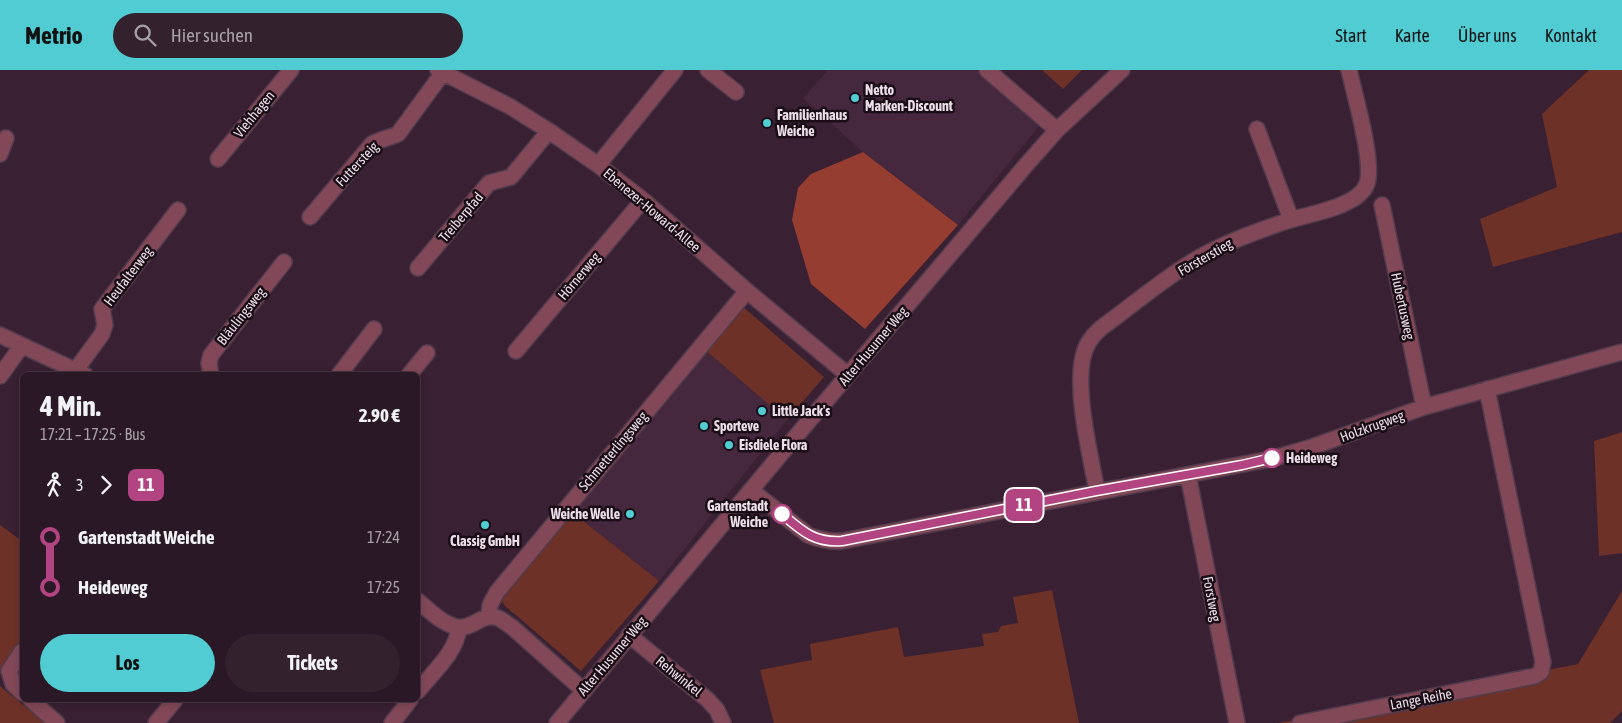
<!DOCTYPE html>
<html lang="de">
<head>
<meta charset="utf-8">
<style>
	:root { --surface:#2b1826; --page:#33212e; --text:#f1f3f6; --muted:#a6a0a7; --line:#473743; --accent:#51ccd3 }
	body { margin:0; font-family:"Asap Condensed",sans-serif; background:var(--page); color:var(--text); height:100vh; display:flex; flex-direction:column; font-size:19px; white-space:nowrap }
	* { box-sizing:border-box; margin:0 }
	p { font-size:16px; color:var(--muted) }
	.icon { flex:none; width:28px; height:28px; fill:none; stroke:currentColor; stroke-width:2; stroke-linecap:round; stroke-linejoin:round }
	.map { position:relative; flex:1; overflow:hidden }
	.details { position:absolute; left:20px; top:302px; width:400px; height:330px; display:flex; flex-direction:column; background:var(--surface); border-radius:8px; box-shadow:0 2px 8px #0003,0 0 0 1px var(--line) }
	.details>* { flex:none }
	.badge { padding:0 10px; border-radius:8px; font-size:18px; line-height:32px }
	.map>.badge { position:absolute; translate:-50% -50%; box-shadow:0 0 0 2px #fff }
	.legs { display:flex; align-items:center; gap:8px; height:55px; padding:0 20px; font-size:16px }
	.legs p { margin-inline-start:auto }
	.overview { display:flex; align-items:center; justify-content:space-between; height:85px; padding:0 20px }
	h1 { font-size:28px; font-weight:700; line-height:38px }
	.action { display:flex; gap:10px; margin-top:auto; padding:10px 20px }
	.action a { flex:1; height:58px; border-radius:30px; background:var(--accent); color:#111; font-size:20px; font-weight:700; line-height:58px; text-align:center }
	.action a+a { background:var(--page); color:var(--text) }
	ul { padding:0 20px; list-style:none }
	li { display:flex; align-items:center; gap:18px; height:50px; font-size:19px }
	li i { display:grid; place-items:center; width:8px; height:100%; margin:0 6px; background:currentColor }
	li i::after { content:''; width:12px; height:12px; margin:-6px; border:4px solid; border-radius:50%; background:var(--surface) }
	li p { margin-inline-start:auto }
	li:first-child i { background:linear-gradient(#0000 50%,currentColor 0) }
	li:last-child i { background:linear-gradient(currentColor 50%,#0000 0) }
	header { display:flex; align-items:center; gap:30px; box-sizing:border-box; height:70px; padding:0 25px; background:var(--accent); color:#111 }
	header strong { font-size:24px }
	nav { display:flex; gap:28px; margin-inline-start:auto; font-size:18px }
	.search { width:350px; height:45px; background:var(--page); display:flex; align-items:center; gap:12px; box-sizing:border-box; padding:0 18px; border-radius:28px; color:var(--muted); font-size:19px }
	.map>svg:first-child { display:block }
</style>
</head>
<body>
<header>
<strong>Metrio</strong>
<div class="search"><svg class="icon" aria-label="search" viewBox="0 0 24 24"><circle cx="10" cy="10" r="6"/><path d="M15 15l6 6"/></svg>Hier suchen</div>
<nav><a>Start</a><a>Karte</a><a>Über uns</a><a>Kontakt</a></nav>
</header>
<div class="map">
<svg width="1622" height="653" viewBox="0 0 1622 653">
	<rect width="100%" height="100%" fill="#392033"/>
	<path fill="#46283e" d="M828,0h149l63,55 -82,100 -95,-73 -60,-54z
		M705,280l82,70 -128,161 -87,-69z"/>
	<path fill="#6d3127" d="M1042,0h40l-19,19z
		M1589,0h33v162l-129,35 -13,-48 77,-32 -15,-73z
		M742,236l82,71 -37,43 -82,-70z
		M1622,362v121l-23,3 -5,-115z
		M572,442l87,69 -78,90 -77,-66 -3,-7z
		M0,455l22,16v102l-22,30z
		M1052,520l27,133h-305l-14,-53 52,-10 -2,-16 88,-17 6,30 80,-11 -2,-12 16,-2 3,-6 17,-3 -5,-26z
		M1622,521v120l-12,12h-332l300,-59z
		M0,616l45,37h-45z"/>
	<path fill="#953d30" d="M863,82l95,73 -93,104 -54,-45 -19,-64 6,-32 13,-14z"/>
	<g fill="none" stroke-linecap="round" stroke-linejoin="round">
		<defs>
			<path id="minor" d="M438,0l73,37 38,24 49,34 45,35 104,91 101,84
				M708,0l28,22
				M987,0l70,60
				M1257,59l34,90
				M0,84l6,-16
				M218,89l73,-89
				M598,95l77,-95
				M1382,135l42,202
				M310,147l62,-73c8,-5 17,-6 26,-10l47,-64
				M418,198l71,-85 22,-6 38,-46
				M0,265l85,40
				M516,281l127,-151
				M75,301l27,-37 3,-9 -3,-16 76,-99
				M211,305l-2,-12 2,-8 73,-93
				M339,305l35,-46
				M409,305l18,-22
				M0,306l21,-29
				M1188,405l49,248
				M751,420l57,45c12,5 21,7 34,6l428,-82 39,-11 115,-41 198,-55
				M1097,421c-7,-37 -22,-99 -14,-134 2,-12 9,-21 18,-29 32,-23 64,-51 99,-71 27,-15 55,-25 84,-35 23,-8 71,-14 82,-36 10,-19 -12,-93 -17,-116
				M418,531c11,9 24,23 39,26 16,3 25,-15 41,-9 5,2 9,6 14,9l71,63
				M489,546l1,-11 7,-13 250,-301
				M629,565l79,65 9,10 6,13
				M22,581l-13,20 4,13 9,9
				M418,621c15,-19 38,-38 41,-63
				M31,630l26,23
				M156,653l19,-23
				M392,653l18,-23
				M557,653l224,-269 246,-290 30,-34 65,-60
				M1300,653l235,-47 6,-4 2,-10 -56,-273"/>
		</defs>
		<use href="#minor" stroke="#523b4c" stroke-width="18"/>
		<use href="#minor" stroke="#824857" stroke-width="15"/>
	</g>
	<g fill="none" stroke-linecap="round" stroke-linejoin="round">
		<defs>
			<path id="line-1" d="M782,444c20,17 32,29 60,27l254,-50 146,-26 30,-7"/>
		</defs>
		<use href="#line-1" stroke="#fff" stroke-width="11"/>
		<use href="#line-1" stroke="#b24481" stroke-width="8"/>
	</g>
	<g fill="#51ccd3" stroke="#190e16" stroke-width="2">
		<circle cx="855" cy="28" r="5"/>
		<circle cx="767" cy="53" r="5"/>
		<circle cx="762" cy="341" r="5"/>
		<circle cx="704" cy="356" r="5"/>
		<circle cx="729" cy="375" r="5"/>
		<circle cx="630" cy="444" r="5"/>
		<circle cx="485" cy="455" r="5"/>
	</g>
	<g fill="#fff" stroke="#b24481" stroke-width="2.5">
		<circle cx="1272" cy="388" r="9"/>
		<circle cx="782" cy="444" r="9"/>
	</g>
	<g text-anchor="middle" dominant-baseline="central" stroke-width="5" stroke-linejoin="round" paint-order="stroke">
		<g font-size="14" font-weight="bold" fill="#eedee9" stroke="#190e16" text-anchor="start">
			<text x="865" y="20">Netto<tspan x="865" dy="16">Marken-Discount</tspan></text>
			<text x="777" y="45">Familienhaus<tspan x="777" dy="16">Weiche</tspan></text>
			<text x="772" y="341">Little Jack's</text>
			<text x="714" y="356">Sporteve</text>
			<text x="739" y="375">Eisdiele Flora</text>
			<text x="620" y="444" text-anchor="end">Weiche Welle</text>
			<text x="485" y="471" text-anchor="middle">Classig GmbH</text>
		</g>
		<g font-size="14" fill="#eedee9" stroke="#190e16">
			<text transform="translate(254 44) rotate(-51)">Viehhagen</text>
			<text transform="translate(357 94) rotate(-47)">Futtersteig</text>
			<text transform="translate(652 140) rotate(40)">Ebenezer-Howard-Allee</text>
			<text transform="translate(461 147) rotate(-50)">Treiberpfad</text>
			<text transform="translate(1205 187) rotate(-30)">Försterstieg</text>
			<text transform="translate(128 206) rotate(-53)">Heufalterweg</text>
			<text transform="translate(579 206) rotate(-50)">Hörnerweg</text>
			<text transform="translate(1403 236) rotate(78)">Hubertusweg</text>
			<text transform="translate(241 246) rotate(-52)">Bläulingsweg</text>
			<text transform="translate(873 276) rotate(-50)">Alter Husumer Weg</text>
			<text transform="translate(1372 356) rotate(-20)">Holzkrugweg</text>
			<text transform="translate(613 381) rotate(-50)">Schmetterlingsweg</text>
			<text transform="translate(1212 529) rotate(79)">Forstweg</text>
			<text transform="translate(612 586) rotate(-50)">Alter Husumer Weg</text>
			<text transform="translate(679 606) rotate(39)">Rehwinkel</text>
			<text transform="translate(1421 629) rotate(-11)">Lange Reihe</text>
		</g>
		<g font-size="14" font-weight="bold" fill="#eedee9" stroke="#190e16" text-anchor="start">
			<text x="1286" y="388">Heideweg</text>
			<text x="768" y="436" text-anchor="end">Gartenstadt<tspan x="768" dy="16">Weiche</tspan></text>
		</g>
	</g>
</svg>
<b class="badge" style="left:1024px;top:435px;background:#b24481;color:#fff">11</b>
<section class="details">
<div class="overview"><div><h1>4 Min.</h1><p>17:21 – 17:25 · Bus</p></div><b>2.90 €</b></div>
<div class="legs"><svg class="icon" aria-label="walk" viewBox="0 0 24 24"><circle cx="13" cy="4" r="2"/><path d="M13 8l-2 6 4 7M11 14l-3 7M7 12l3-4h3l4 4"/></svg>3<svg class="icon" aria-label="forward" viewBox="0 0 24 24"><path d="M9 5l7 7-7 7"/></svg><b class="badge" style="background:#b24481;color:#fff">11</b></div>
<ul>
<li><i style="color:#b24481"></i><b>Gartenstadt Weiche</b><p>17:24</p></li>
<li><i style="color:#b24481"></i><b>Heideweg</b><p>17:25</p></li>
</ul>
<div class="action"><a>Los</a><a>Tickets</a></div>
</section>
</div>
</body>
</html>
